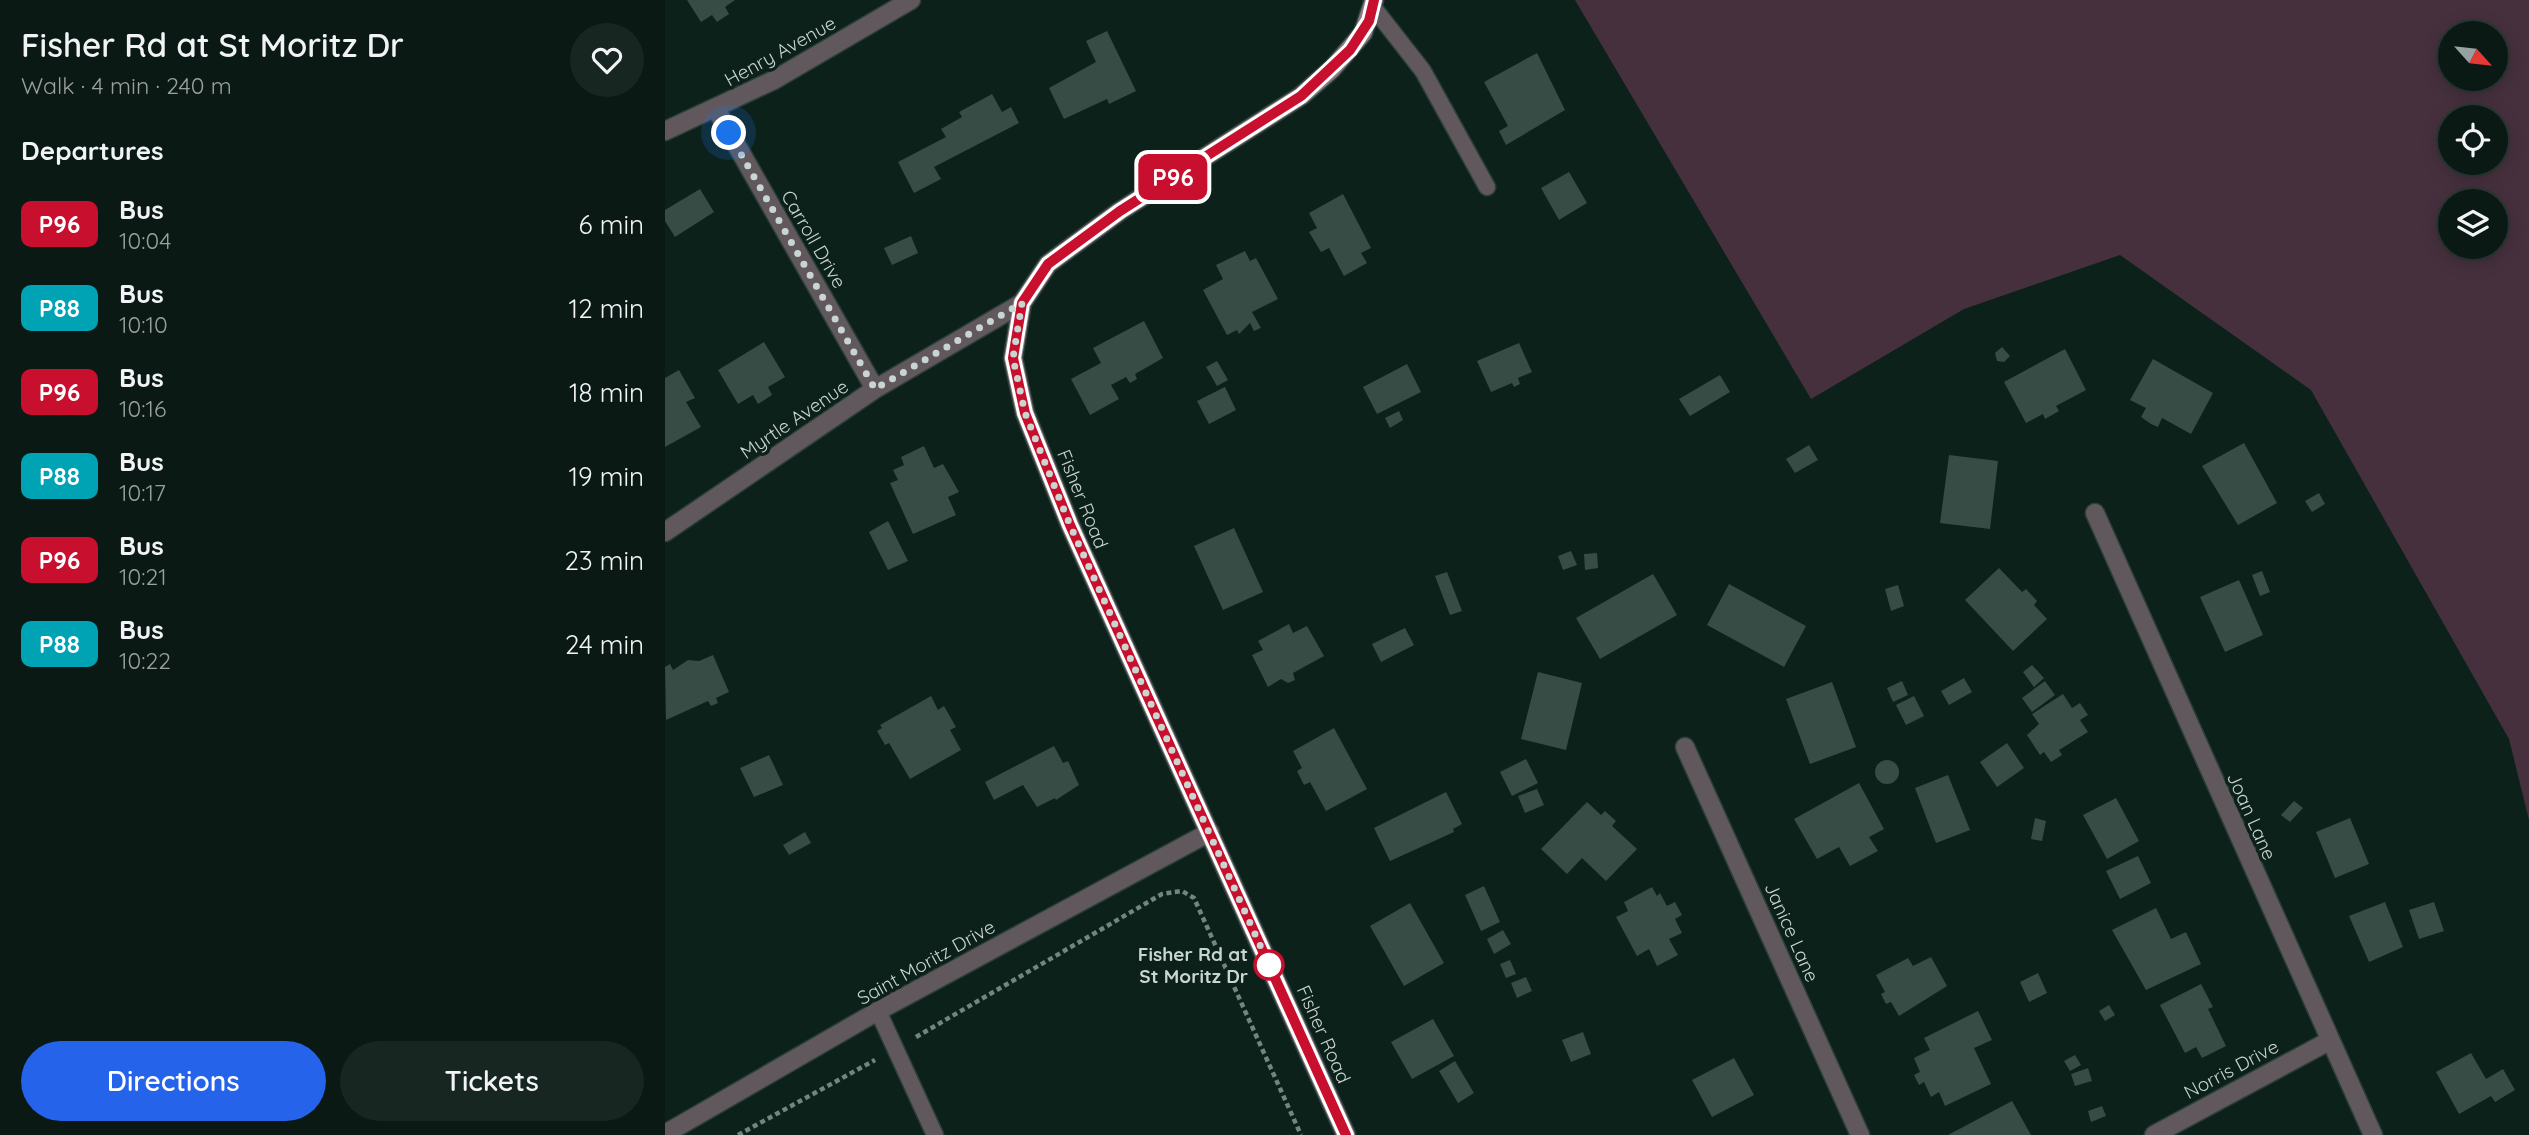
<!DOCTYPE html>
<html lang="en">
<head>
<meta charset="utf-8">
<style>
	:root { --surface:#0a1914; --page:#182622; --text:#f1f3f6; --muted:#99a0a0; --line:#2a3834; --accent:#2563eb }
	body { margin:0; font-family:Quicksand,sans-serif; background:var(--page); color:var(--text); height:100vh; display:flex; flex-direction:column; font-size:26px; white-space:nowrap }
	* { box-sizing:border-box; margin:0 }
	p { font-size:23px; color:var(--muted) }
	.icon { flex:none; width:38px; height:38px; fill:none; stroke:currentColor; stroke-width:2; stroke-linecap:round; stroke-linejoin:round }
	.map { position:relative; flex:1; overflow:hidden }
	.panel { display:flex; flex-direction:column; background:var(--surface); width:665px }
	.panel>* { flex:none }
	.badge { padding:0 14px; border-radius:10px; font-size:24px; line-height:46px }
	.needle { width:46px; rotate:117deg }
	.tools { position:absolute; left:1773px; top:21px; display:grid; gap:14px }
	.tools a { display:grid; place-items:center; width:70px; height:70px; border-radius:50%; background:var(--surface); box-shadow:0 4px 18px #0003,0 0 0 2px var(--line); font-size:35px }
	.you { position:absolute; width:35px; height:35px; margin:-18px; border:5px solid #fff; border-radius:50%; background:#1a73e8; box-shadow:0 0 0 10px #1a73e833 }
	.map>.badge { position:absolute; translate:-50% -50%; box-shadow:0 0 0 4px #fff }
	h2 { padding:0 21px; font-size:26px; line-height:63px }
	.round { display:grid; place-items:center; flex:none; width:74px; height:74px; border-radius:37px; background:var(--page) }
	.overview { display:flex; align-items:center; justify-content:space-between; height:119px; padding:0 21px }
	h1 { font-size:33px; font-weight:600; line-height:52px }
	.button { display:flex; gap:14px; margin-top:auto; padding:14px 21px }
	.button a { flex:1; height:80px; border-radius:42px; background:var(--accent); color:#fff; font-size:28px; font-weight:600; line-height:80px; text-align:center }
	.button a+a { background:var(--page); color:var(--text) }
	ul { padding:0; list-style:none }
	li { display:flex; align-items:center; gap:21px; height:84px; padding:0 21px }
	li div { flex:1 }
	li b { display:block; font-size:26px }
	li em { font-style:normal }
	li .badge { min-width:77px; font-weight:700; text-align:center }
	main { display:flex; flex:1; min-height:0 }
	.map>svg:first-child { display:block }
</style>
</head>
<body>
<main>
<section class="panel">
<div class="overview"><div><h1>Fisher Rd at St Moritz Dr</h1><p>Walk · 4 min · 240 m</p></div><a class="round"><svg class="icon" aria-label="heart" viewBox="0 0 24 24"><path d="M12 20l-8-8c-3-5 5-10 8-4 3-6 11-1 8 4z"/></svg></a></div>
<h2>Departures</h2>
<ul>
<li><span class="badge" style="background:#c8102e;color:#fff">P96</span><div><b>Bus</b><p>10:04</p></div><em>6 min</em></li>
<li><span class="badge" style="background:#00a3b4;color:#fff">P88</span><div><b>Bus</b><p>10:10</p></div><em>12 min</em></li>
<li><span class="badge" style="background:#c8102e;color:#fff">P96</span><div><b>Bus</b><p>10:16</p></div><em>18 min</em></li>
<li><span class="badge" style="background:#00a3b4;color:#fff">P88</span><div><b>Bus</b><p>10:17</p></div><em>19 min</em></li>
<li><span class="badge" style="background:#c8102e;color:#fff">P96</span><div><b>Bus</b><p>10:21</p></div><em>23 min</em></li>
<li><span class="badge" style="background:#00a3b4;color:#fff">P88</span><div><b>Bus</b><p>10:22</p></div><em>24 min</em></li>
</ul>
<div class="button"><a>Directions</a><a>Tickets</a></div>
</section>
<div class="map">
<svg width="1864" height="1135" viewBox="0 0 1864 1135">
	<rect width="100%" height="100%" fill="#0d211b"/>
	<path fill="#46303e" fill-rule="evenodd" d="M910,0h954v820l-20,-81 -198,-349 -191,-135 -156,54 -153,90zM1785,33h45v46h-45zM1785,117h45v46h-45zM1785,201h45v46h-45z"/>
	<path fill="#374c44" d="M22,0h48l-10,7 4,7 -12,8 -5,-7 -11,7z
		M442,31l29,60 -27,13 -2,-5 -43,20 -15,-31 47,-26 -10,-21z
		M872,53l28,57 -59,35 -7,-14 9,-5 -24,-44z
		M327,94l10,18 9,-5 8,16 -85,44 7,12 -27,14 -16,-31 48,-25 -5,-8 21,-12 -3,-5z
		M904,172l18,31 -28,17 -18,-32z
		M35,189l14,23 -39,25 -10,-16v-11z
		M678,194l28,54 -10,5 6,10 -23,13 -15,-28 -8,4 -12,-20 8,-4 -8,-15z
		M246,236l7,17 -26,12 -8,-17z
		M580,251l5,10 6,-3 22,41 -26,13 9,16 -7,3 -4,-8 -11,11 -2,-4 -10,5 -24,-45 20,-11 -7,-14z
		M479,321l19,37 -28,16 2,5 -7,4 -4,-6 -15,8 8,14 -29,16 -19,-36 30,-16 -8,-15z
		M99,342l21,35 -17,10 4,8 -14,9 -5,-9 -15,9 -20,-34z
		M854,343l13,29 -14,6 2,6 -6,3 -2,-4 -21,9 -14,-31z
		M1337,347l8,9 -6,6 -7,-1 -2,-8z
		M1400,349l21,41 -30,16 3,5 -14,8 -2,-5 -17,9 -22,-41z
		M1488,359l60,34 -22,41 -29,-16 -4,9 -7,-3 -10,-7 5,-9 -16,-8z
		M552,361l11,19 -11,6 -11,-19z
		M742,364l14,28 -44,22 -14,-27z
		M14,370l16,28 -9,4 15,25 -36,20v-69z
		M1055,375l10,17 -40,24 -11,-17z
		M560,387l11,23 -27,14 -12,-23z
		M734,411l4,9 -13,8 -5,-10z
		M1579,443l33,60 -39,22 -36,-59z
		M1144,445l9,15 -23,13 -9,-14z
		M259,446l10,22 9,-4 16,28 -11,5 8,18 -43,19 -23,-51 8,-3 -5,-10 11,-5 -3,-8z
		M1284,455l49,6 -8,68 -50,-6z
		M1654,493l6,11 -13,8 -7,-11z
		M223,521l20,40 -20,9 -19,-38z
		M569,528l29,64 -40,18 -29,-64z
		M906,551l6,14 -14,5 -5,-14z
		M932,553l1,15 -13,2 -1,-16z
		M1334,568l23,24 4,-3 11,12 -3,4 13,14 -34,32 -48,-51z
		M1597,571l8,21 -10,4 -8,-21z
		M782,572l15,39 -12,4 -15,-39z
		M988,574l24,41 -77,44 -24,-41z
		M1574,580l24,55 -38,17 -25,-55z
		M1064,584l77,42 -22,41 -77,-42z
		M1233,585l6,21 -13,5 -6,-22z
		M624,624l4,9 14,-7 17,30 -31,17 2,7 -7,3 -7,-4 -13,8 -16,-32 11,-5 -5,-9z
		M740,628l9,17 -33,17 -9,-18z
		M48,655l16,37 -13,6 2,5 -7,3 -3,-5 -42,19 -1,-53 5,-3 3,6 15,-10 11,1z
		M1367,665l12,13 -10,9 -11,-15z
		M873,672l44,11 -16,67 -45,-11z
		M1299,678l8,14 -23,13 -8,-14z
		M1237,681l6,14 -15,7 -6,-14z
		M1380,681l10,14 -23,17 -10,-14z
		M1167,682l24,65 -46,17 -24,-65z
		M1398,694l9,14 8,-5 8,12 -8,5 8,12 -29,18 3,5 -11,7 -7,-10 -4,3 -13,-20 12,-11 -7,-10z
		M266,696l7,14 6,-4 12,21 -6,3 11,20 -51,29 -21,-36 -4,2 -8,-14 5,-3 -2,-3z
		M1249,696l10,20 -18,9 -10,-20z
		M669,728l33,61 -41,22 -16,-29 -6,3 -7,-14 5,-3 -9,-17z
		M1342,743l17,25 -27,19 -17,-25z
		M389,746l9,17 5,-2 11,24 -23,15 -1,-2 -18,9 -14,-22 -29,15 -9,-18z
		M104,755l14,30 -29,12 -14,-29z
		M861,759l12,24 -26,13 -12,-24z
		M1210 772a12 12 0 1 1 24 0a12 12 0 1 1-24 0Z
		M1283,775l22,55 -34,13 -21,-55z
		M1194,783l25,46 -15,8 9,14 -28,15 -11,-19 -22,12 -23,-40z
		M872,789l7,16 -19,8 -7,-17z
		M781,792l16,32 -9,5 1,3 -64,29 -16,-33z
		M1451,798l23,43 -32,18 -24,-44z
		M1629,801l9,7 -13,14 -9,-7z
		M922,802l14,13 4,-4 11,10 -4,5 25,23 -31,32 -24,-23 -15,16 -26,-25z
		M1370,818l11,3 -4,20 -11,-2z
		M1685,818l19,46 -34,14 -19,-46z
		M140,832l6,11 -22,12 -6,-10z
		M1473,856l13,27 -31,16 -14,-28z
		M819,886l16,36 -19,9 -16,-36z
		M987,887l5,9 3,-3 7,13 8,-4 7,13 -7,4 7,14 -13,6 9,16 -21,11 -8,-17 -12,7 -21,-39 12,-6 -4,-9z
		M1720,902l18,45 -34,15 -20,-46z
		M1769,902l10,29 -25,8 -10,-29z
		M745,903l34,60 -40,23 -34,-60z
		M1491,908l15,31 15,-7 15,32 -55,26 -34,-60z
		M838,930l8,14 -17,10 -7,-15z
		M1266,957l16,29 -48,30 -8,-14 -5,2 -5,-10 4,-2 -9,-17 32,-17 5,8z
		M845,960l6,14 -10,4 -6,-14z
		M1373,973l9,20 -18,9 -9,-20z
		M861,977l6,14 -15,7 -6,-15z
		M1536,984l12,23 -5,2 18,37 -24,12 -6,-11 -11,6 -25,-48z
		M1444,1005l6,10 -10,6 -6,-10z
		M1313,1011l14,29 -18,8 17,36 -46,22 -6,-14 -8,5 -7,-15 -5,3 -5,-10 6,-3 -6,-14 16,-8 -6,-12z
		M768,1019l21,37 -42,23 -21,-37z
		M918,1032l8,22 -20,8 -9,-22z
		M1806,1053l15,26 17,-10 12,21 -20,12 -4,-6 -32,18 -23,-42z
		M1410,1055l6,10 -11,6 -6,-10z
		M1069,1058l20,37 -42,22 -20,-37z
		M790,1061l19,32 -16,10 -19,-32z
		M1423,1068l4,13 -17,5 -4,-12z
		M1347,1101l19,34h-83z
		M1437,1106l4,10 -15,6 -3,-11z"/>
	<g fill="none" stroke-linecap="round" stroke-linejoin="round">
		<defs>
			<path id="lane" d="M708,7l50,64 64,116
				M213,1011l57,124"/>
			<path id="street" d="M51,109l159,280
				M0,131l109,-51 137,-80
				M1430,513l278,622
				M0,532l210,-143 147,-86
				M1020,747l175,388
				M0,1134l213,-123 332,-179
				M1489,1135l175,-94"/>
			<path id="secondary" d="M681,1135l-276,-610 -45,-112 -12,-55 9,-55 26,-39 72,-53 181,-115 31,-27 31,-36 11,-33"/>
		</defs>
		<use href="#lane" stroke="#2b3e38" stroke-width="19"/>
		<use href="#street" stroke="#2b3e38" stroke-width="21"/>
		<use href="#secondary" stroke="#2b3e38" stroke-width="21"/>
		<path stroke="#74847e" stroke-width="4.5" stroke-dasharray="5 3.5" stroke-linecap="butt" d="M251,1037l246,-143 20,-3 12,7 107,237
			M73,1135l137,-75"/>
		<use href="#lane" stroke="#61585d" stroke-width="16"/>
		<use href="#street" stroke="#61585d" stroke-width="18"/>
		<use href="#secondary" stroke="#877a82" stroke-width="18"/>
	</g>
	<g fill="none" stroke-linecap="round" stroke-linejoin="round">
		<defs>
			<path id="line" d="M681,1135l-276,-610 -45,-112 -12,-55 9,-55 26,-39 72,-53 181,-115 49,-46 19,-29 5,-21"/>
		</defs>
		<use href="#line" stroke="#fff" stroke-width="16"/>
		<use href="#line" stroke="#c8102e" stroke-width="10"/>
		<path stroke="#c9d5d0" stroke-width="7" stroke-dasharray="0 12.6" d="M64,133l146,256 147,-86 -9,55 12,55 45,112 199,440"/>
	</g>
	<circle fill="#fff" stroke="#c8102e" stroke-width="3.5" cx="604" cy="965" r="14"/>
	<g text-anchor="middle" dominant-baseline="central" stroke-width="7" stroke-linejoin="round" paint-order="stroke">
		<g font-size="19" fill="#c9d5d0" stroke="#0d211b">
			<text transform="translate(115 51) rotate(-29)">Henry Avenue</text>
			<text transform="translate(149 239) rotate(60)">Carroll Drive</text>
			<text transform="translate(129 419) rotate(-34)">Myrtle Avenue</text>
			<text transform="translate(418 499) rotate(68)">Fisher Road</text>
			<text transform="translate(1587 816) rotate(66)">Joan Lane</text>
			<text transform="translate(1127 932) rotate(66)">Janice Lane</text>
			<text transform="translate(261 962) rotate(-29)">Saint Moritz Drive</text>
			<text transform="translate(659 1034) rotate(66)">Fisher Road</text>
			<text transform="translate(1566 1069) rotate(-28)">Norris Drive</text>
		</g>
		<g font-size="19" font-weight="bold" fill="#c9d5d0" stroke="#0d211b" text-anchor="end">
			<text x="583" y="954">Fisher Rd at<tspan x="583" dy="22">St Moritz Dr</tspan></text>
		</g>
	</g>
</svg>
<div class="tools">
<a><svg class="needle" viewBox="-14 -14 28 28"><path d="M0-13l5 13h-10z" fill="#e53935"/><path d="M0 13l5-13h-10z" fill="#99a0a0"/></svg></a>
<a><svg class="icon" aria-label="locate" viewBox="0 0 24 24"><circle cx="12" cy="12" r="6"/><path d="M12 2v4M12 18v4M2 12h4M18 12h4"/></svg></a>
<a><svg class="icon" aria-label="layers" viewBox="0 0 24 24"><path d="M12 4l9 5-9 5-9-5zM3 14l9 5 9-5"/></svg></a>
</div>
<div class="you" style="left:64px;top:133px"></div>
<b class="badge" style="left:508px;top:177px;background:#c8102e;color:#fff">P96</b>
</div>
</main>
</body>
</html>
